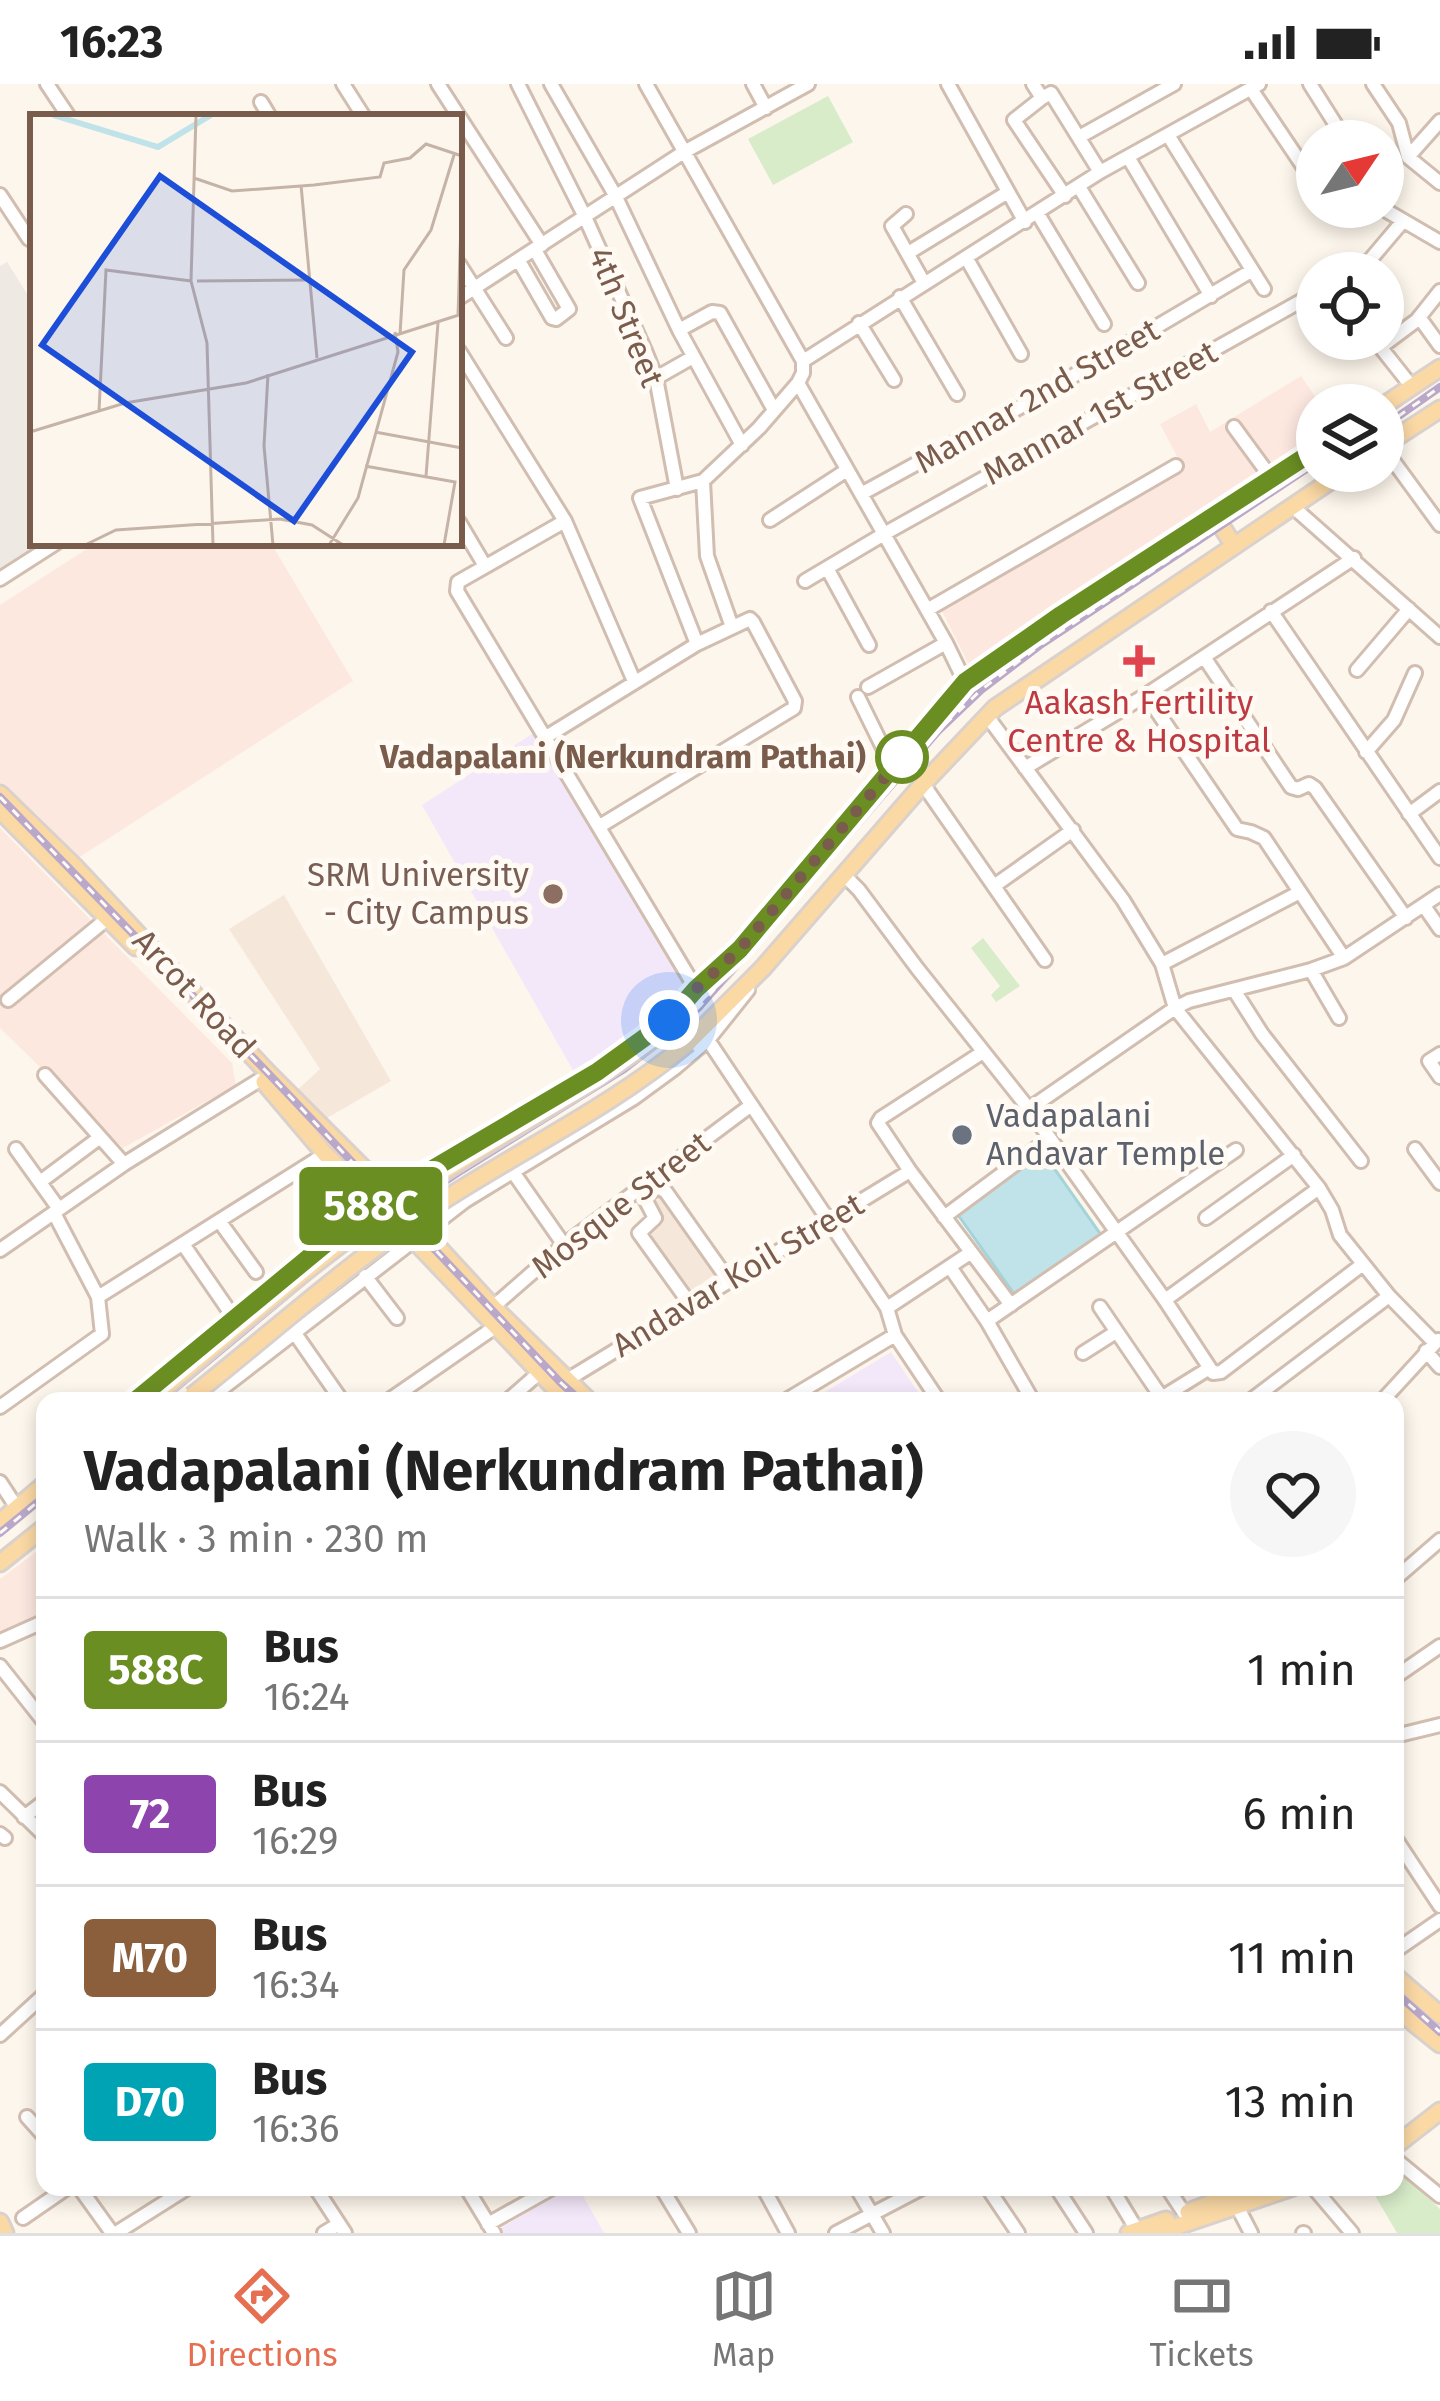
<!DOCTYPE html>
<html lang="en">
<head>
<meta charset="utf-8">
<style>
	:root { --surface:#fff; --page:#f6f6f6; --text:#222; --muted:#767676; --line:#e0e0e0; --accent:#e76f51 }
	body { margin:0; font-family:"Fira Sans",sans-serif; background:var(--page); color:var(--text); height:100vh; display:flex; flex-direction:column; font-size:45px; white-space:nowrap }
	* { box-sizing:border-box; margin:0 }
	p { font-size:39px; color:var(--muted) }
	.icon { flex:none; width:66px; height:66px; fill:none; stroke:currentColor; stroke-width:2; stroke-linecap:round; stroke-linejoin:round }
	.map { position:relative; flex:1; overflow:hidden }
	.drawer { position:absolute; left:36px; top:1308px; width:1368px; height:804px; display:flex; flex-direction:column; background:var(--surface); border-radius:24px; box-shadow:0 6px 18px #0003 }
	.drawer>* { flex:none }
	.badge { padding:0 24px; border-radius:9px; font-size:42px; line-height:78px }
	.needle { width:78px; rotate:55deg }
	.tools { position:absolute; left:1296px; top:36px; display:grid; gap:24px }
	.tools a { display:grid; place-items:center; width:108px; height:108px; border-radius:50%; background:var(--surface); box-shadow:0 6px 18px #0003; font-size:60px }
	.you { position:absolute; width:60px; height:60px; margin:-30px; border:9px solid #fff; border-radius:50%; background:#1a73e8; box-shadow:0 0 0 18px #1a73e833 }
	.map>.badge { position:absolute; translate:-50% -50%; box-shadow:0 0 0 6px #fff }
	.round { display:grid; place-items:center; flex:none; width:126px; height:126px; border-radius:63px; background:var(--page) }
	.head { display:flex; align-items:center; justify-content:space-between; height:204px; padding:0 48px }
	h1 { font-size:57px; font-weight:700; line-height:90px }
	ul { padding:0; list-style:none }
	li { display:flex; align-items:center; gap:36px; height:144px; padding:0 48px; border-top:3px solid var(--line) }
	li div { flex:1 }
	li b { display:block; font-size:45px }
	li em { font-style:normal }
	li .badge { min-width:132px; font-weight:700; text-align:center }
	.status { display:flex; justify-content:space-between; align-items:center; height:84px; padding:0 60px; background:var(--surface); direction:ltr }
	.status svg { height:33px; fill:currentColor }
	.tabs { display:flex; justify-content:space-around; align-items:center; height:168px; border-top:3px solid var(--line); background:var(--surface); font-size:33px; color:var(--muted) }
	.tabs a { display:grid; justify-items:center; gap:6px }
	.tabs .on { color:var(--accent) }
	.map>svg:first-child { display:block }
</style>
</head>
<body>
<div class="status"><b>16:23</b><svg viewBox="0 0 49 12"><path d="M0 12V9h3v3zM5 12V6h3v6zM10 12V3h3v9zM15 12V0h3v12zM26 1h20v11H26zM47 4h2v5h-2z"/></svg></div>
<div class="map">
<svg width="1440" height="2149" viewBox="0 0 1440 2149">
	<rect width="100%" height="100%" fill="#fdf6ec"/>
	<path fill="#f5e8da" d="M284,811l107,186 -76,44 -22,-31 27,-25 -91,-140z
		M661,1100l63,84 -43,30 -45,-65 11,-10 -3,-5 7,-6 -9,-15z"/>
	<path fill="#fde8e0" d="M1301,292l20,29h-4v27l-347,235 -31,-62 241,-143 -20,-38 36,-20 14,28z
		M96,459h175l82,138 -275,177 -78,-72v-181z
		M0,744l232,235 4,22 -113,63 -123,-120z
		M40,1465l5,6v59l-45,20v-55z"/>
	<path fill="#efe9e4" d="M7,178l26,41v240h22l-55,36v-313z"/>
	<path fill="#f3e8fa" d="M535,648l153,252 -38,36 -76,52 -152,-267z
		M891,1268l33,49h-114z
		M570,2103h8l26,46h-107l-1,-2z"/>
	<path fill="#d8ecc9" d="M828,12l25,46 -80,43 -25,-46z
		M983,854l37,48 -24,16 -5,-7 9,-9 -29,-38z
		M1395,2083l45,42v24h-43l-27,-46h25z"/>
	<path fill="#bfe3e8" stroke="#a5d3da" stroke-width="3" d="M1042,1067l59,84 -86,60 -59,-83z"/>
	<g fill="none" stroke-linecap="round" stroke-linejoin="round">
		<defs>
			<path id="minor" d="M47,0l22,33
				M343,0l21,33
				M438,0l104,161
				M518,0l67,133 61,136 10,25 21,111
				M551,0l64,111 64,135 63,115
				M646,0l157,277v12l-5,10 -39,45 -56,53 -63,17 57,146
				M753,0l13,24
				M948,0l77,138
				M1033,0l9,14 9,-5 49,79
				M1310,0l36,57
				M1373,0l26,39 9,34 32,26
				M1251,5l66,98
				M1042,14l-28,22 51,76
				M261,18l9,15
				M1168,51l96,154
				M1079,53l95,-53
				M1128,73l83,139
				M1408,73l32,-36
				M1079,103l59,96
				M0,111l29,44 4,1
				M1380,123l60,35
				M906,130l-14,12 32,57
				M1038,130l66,110
				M908,169l100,-61
				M967,175l54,95
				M519,177l33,57 4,1 13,-10 -34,-59
				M459,180l47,74
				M1349,189l21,-13 33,-39
				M900,213l57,97
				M459,214l225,-146 124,-68
				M1419,233l21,29
				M859,239l35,57
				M679,246l33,-18 8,1 54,97
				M1374,255l38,48
				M1381,263l36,-27 23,-29
				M459,267l106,170 69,160
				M803,277l297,-189 159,-88
				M656,294l37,-21
				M798,299l148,260 19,39
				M1234,343l38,52
				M1383,363l57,78
				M703,397l4,75 25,71
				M861,410l161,-88 229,-135
				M1292,422l148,131
				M770,436l77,-50
				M565,437l-107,61 -1,9 239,398
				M459,438l26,44
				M827,484l42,77
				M0,495l56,-36
				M805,497l79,-47 433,-242
				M927,526l249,-144
				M1271,527l169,247
				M1204,573l87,130 7,2 11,-5 6,4 91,130
				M1357,586l52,-61
				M868,603l78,-44
				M1146,611l91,134 14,3 13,6 80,120
				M858,613l35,71
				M987,632l136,184 39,64 13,44 144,180 13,22 8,25 49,61 46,47
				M546,653l151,-93 53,-25 3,3 42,79 -1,7 -194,118
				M1366,668l28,-32 21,-47
				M1025,684l121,-73 208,-137
				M923,700l122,176
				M1409,730l31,-23
				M844,791l15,15 58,78 112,141 136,191 48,73 8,-1 142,-108
				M994,802l79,-56
				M1424,822l16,23
				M1162,880l138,-72
				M1311,886l28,48
				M1234,906l28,44 99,127
				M8,916l100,-82
				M708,956l179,268 8,27 44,66
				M983,968l-102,66 -3,5 32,48 101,134
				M1440,970l-11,7 11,16
				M45,991l79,89
				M1029,1025l146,-101 14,-7 122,-31 33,-12 96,-64
				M16,1065l43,60
				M1415,1065l25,34
				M513,1088l51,73
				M40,1098l59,-44
				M944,1133l105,-78
				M1206,1134l88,-63
				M220,1138l36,50
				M183,1160l51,74
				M0,1166l124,-86 137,-85
				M950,1183l37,54 46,80
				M365,1192l32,42
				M98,1213l227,-143
				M1165,1216l154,-112
				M690,1220l-51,-71 16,-15 -11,-21 14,-10 8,5 63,89
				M493,1223l71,-62 186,-139
				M1100,1223l62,91
				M887,1224l83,-55
				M987,1237l249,-171
				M294,1248l48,69
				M1426,1267l14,16
				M1083,1269l33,-21
				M567,1296l343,-209
				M1158,1316l50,-31
				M135,1317l240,-198 136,-81
				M206,1317l259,-200 169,-103 41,-30 33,-28 40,-50
				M388,1317l107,-74
				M507,1317l32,-28
				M785,1317l110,-66
				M1250,1317l139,-105
				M1382,1317l56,-61
				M0,1323l102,-73 -4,-37 -44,-84
				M0,1398l17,26
				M1395,1495l45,-39
				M0,1557l45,-20
				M0,1582l45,57
				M1395,1593l45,-31
				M1395,1652l45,-11
				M0,1708l45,44
				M24,1733l21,-16
				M0,1750l5,4
				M1395,1754l45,68
				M1395,1867l45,-31
				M0,1951l45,-41
				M27,2033l18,20
				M1395,2075l45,37
				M79,2103l33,46
				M315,2103l30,46
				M466,2103l28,46
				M661,2103l28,46
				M763,2103l25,46
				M856,2103l27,46
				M987,2103l31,46
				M1056,2103l30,46
				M1111,2103l26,43
				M1167,2103l17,26
				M1313,2103l39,46
				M1237,2122l14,27
				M23,2134l45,-31
				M488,2140l66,-37
				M116,2149l73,-46
				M324,2149l15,-9
				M836,2149l88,-46
				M1303,2149h1"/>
			<path id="major" d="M1383,322l57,-38
				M1383,362l57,-37
				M1215,432l19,30
				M0,710l74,72 194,207 121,121 104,113 96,94
				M0,726l136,137
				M672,941l53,-56 240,-287 96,-67 256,-166
				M688,959l74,-74 161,-185 72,-76 350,-237
				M264,998l61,72 88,85 154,162
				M0,1438l45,-38
				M0,1479l45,-36
				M1395,1892l45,39
				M1395,1924l45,36
				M1395,2062l45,-35
				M1188,2128l67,-25
				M0,2138l5,11
				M1129,2149l37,-13
				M1157,2149l136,-46"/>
		</defs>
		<use href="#minor" stroke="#d1beb0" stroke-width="18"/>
		<use href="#major" stroke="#dad1cd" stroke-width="21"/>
		<use href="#minor" stroke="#fff" stroke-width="12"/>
		<use href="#major" stroke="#fbd9a5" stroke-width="15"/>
		<defs>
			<path id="rail" d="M1383,343l57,-40
				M0,713l268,276 292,309 21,19
				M160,1317l177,-148 125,-83 162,-101 53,-41 23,-22 239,-276 42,-40 58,-44 278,-184
				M0,1449l45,-37
				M1395,1908l45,40"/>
		</defs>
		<use href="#rail" stroke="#b9a8c9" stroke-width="8"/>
		<use href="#rail" stroke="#fffaf3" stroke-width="3" stroke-dasharray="9" stroke-linecap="butt"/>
		<defs>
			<path id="major-bridge" d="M192,1312c77,-61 150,-127 232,-183 86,-58 184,-103 264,-170
				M149,1317c82,-68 164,-140 252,-201 89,-61 185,-109 271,-175"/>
		</defs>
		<use href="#major-bridge" stroke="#dad1cd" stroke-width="21" stroke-linecap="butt"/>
		<use href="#major-bridge" stroke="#fbd9a5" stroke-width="15"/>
	</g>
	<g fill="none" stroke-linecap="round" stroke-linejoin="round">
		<defs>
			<path id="line" d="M135,1317l240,-198 222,-131 72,-52 27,-31 44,-40 225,-267 96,-67 256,-166"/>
		</defs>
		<use href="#line" stroke="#fff" stroke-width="27"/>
		<use href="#line" stroke="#6b8e23" stroke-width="18"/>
		<path stroke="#7a5c4d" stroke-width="12" stroke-dasharray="0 21.6" d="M669,936l27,-31 44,-40 162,-192"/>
	</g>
	<path fill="#e0444e" stroke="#fffaf3" stroke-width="4.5" d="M1133 559h12v12h12v12h-12v12h-12v-12h-12v-12h12z"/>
	<circle fill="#fff" stroke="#6b8e23" stroke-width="6" cx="902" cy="673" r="24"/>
	<circle fill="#8d6e63" stroke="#fffaf3" stroke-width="4.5" cx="553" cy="810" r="12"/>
	<circle fill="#6b7280" stroke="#fffaf3" stroke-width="4.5" cx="962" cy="1051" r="12"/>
	<g text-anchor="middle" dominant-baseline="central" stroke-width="10" stroke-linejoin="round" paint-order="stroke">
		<g font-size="33" fill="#7a5c4d" stroke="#fffaf3">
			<text transform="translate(626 233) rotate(68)">4th Street</text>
			<text transform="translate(1037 312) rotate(-30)">Mannar 2nd Street</text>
			<text transform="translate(1100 329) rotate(-29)">Mannar 1st Street</text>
			<text transform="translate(194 910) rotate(47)">Arcot Road</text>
			<text transform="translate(621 1121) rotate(-38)">Mosque Street</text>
			<text transform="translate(738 1191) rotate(-31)">Andavar Koil Street</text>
		</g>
		<g font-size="33" fill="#be3a42" stroke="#fffaf3">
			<text x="1139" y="619">Aakash Fertility<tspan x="1139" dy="38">Centre &amp; Hospital</tspan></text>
		</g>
		<g font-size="33" font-weight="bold" fill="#7a5c4d" stroke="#fffaf3" text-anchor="end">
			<text x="866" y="673">Vadapalani (Nerkundram Pathai)</text>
		</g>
		<g font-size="33" fill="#785e54" stroke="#fffaf3" text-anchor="end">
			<text x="529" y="791">SRM University<tspan x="529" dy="38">- City Campus</tspan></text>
		</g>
		<g font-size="33" fill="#5b616d" stroke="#fffaf3" text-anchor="start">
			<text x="986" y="1032">Vadapalani<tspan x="986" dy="38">Andavar Temple</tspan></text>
		</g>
	</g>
	<g transform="translate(30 30)">
		<rect width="432" height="432" fill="#fdf6ec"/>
		<path fill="none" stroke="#bfe3e8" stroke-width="6" d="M23,1l105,32 53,-32"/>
		<path fill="none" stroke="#c5b3a7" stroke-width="3" d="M166,1l-5,166 16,62 6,202M164,64l38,13 82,-6 66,-8 4,-14 26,-5 16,-14 36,12M271,71l16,173M167,167l110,-1M428,201l4,-123M370,220l4,-64 27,-40 23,-75M238,260l-4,72 9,99M69,297l7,-141 85,11M0,318l95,-29 121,-20 216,-69M345,318l87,16M335,352l90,16 -11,63M396,362l12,-153M55,431l31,-15 164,-11 32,6 31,20M299,431l29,-47 40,-146 -3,-20"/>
		<path fill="#1d4ed8" fill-opacity="0.15" stroke="#1d4ed8" stroke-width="6" d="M130,62l252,176 -118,169 -252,-176z"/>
		<rect width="432" height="432" fill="none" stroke="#7a5c4d" stroke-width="6"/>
	</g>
</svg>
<div class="tools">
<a><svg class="needle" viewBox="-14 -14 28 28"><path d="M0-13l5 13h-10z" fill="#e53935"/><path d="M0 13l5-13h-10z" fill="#767676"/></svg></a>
<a><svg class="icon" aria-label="locate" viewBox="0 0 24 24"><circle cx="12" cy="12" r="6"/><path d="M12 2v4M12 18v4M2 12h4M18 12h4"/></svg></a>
<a><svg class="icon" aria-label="layers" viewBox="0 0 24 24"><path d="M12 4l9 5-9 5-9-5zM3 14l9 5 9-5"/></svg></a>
</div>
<div class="you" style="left:669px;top:936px"></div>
<b class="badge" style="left:371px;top:1122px;background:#6b8e23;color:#fff">588C</b>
<section class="drawer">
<div class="head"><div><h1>Vadapalani (Nerkundram Pathai)</h1><p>Walk · 3 min · 230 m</p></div><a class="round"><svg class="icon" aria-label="heart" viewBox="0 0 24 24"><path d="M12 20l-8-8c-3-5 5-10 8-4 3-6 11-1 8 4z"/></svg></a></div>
<ul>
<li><span class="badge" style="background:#6b8e23;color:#fff">588C</span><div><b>Bus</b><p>16:24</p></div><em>1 min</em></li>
<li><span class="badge" style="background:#8e44ad;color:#fff">72</span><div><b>Bus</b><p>16:29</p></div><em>6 min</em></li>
<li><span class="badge" style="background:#8b5e3c;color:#fff">M70</span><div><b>Bus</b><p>16:34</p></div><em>11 min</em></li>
<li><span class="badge" style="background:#00a3b4;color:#fff">D70</span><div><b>Bus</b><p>16:36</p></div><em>13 min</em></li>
</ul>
</section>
</div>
<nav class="tabs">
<a class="on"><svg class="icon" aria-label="directions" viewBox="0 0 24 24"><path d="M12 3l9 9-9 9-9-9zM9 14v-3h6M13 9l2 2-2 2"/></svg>Directions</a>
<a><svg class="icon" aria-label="map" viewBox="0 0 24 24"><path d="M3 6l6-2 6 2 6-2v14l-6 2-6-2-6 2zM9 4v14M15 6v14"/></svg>Map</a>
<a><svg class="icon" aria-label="tickets" viewBox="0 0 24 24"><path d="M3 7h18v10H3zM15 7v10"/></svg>Tickets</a>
</nav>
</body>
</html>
